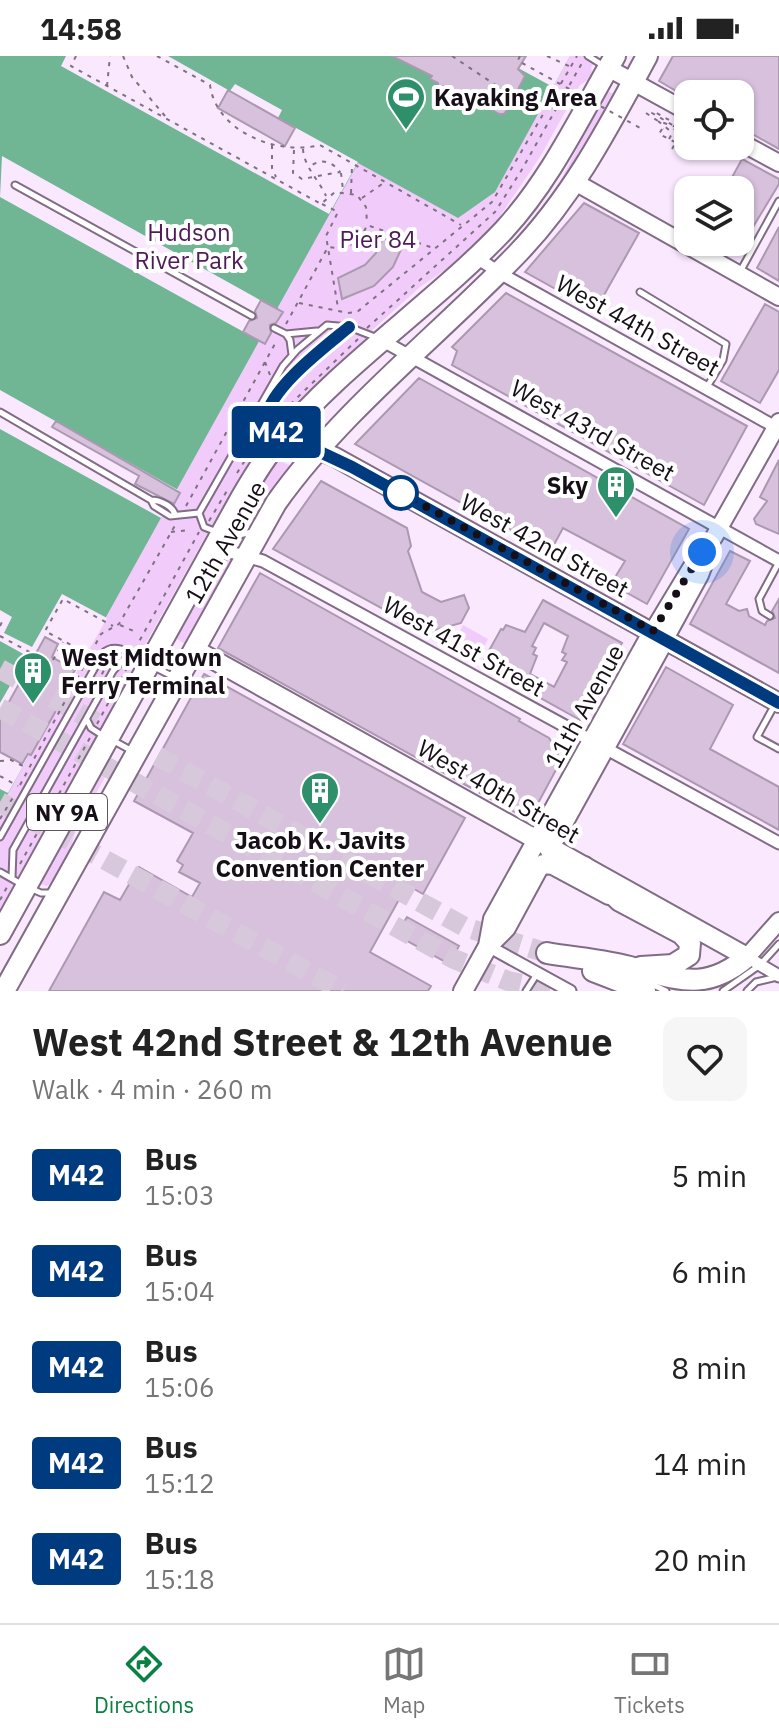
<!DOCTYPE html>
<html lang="en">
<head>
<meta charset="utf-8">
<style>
	:root { --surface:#fff; --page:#f6f6f6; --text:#222; --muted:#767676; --line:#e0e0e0; --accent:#0b8043 }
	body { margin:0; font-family:"IBM Plex Sans",sans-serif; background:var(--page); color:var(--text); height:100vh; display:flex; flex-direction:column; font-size:30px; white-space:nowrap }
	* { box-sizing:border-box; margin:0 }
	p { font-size:26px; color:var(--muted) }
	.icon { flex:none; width:44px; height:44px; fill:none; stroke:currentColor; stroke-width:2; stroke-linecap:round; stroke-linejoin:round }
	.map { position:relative; height:935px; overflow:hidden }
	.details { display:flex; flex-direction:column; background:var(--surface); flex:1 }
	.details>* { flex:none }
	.badge { padding:0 16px; border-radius:6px; font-size:28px; line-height:52px }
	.buttons { position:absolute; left:674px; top:24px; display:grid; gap:16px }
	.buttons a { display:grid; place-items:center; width:80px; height:80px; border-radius:16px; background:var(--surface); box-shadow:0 2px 6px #0004; font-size:40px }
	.you { position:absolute; width:40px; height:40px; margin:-20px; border:6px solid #fff; border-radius:50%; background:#1a73e8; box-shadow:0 0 0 12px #1a73e833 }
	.map>.badge { position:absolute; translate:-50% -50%; box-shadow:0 0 0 4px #fff }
	.round { display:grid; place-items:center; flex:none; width:84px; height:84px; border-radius:16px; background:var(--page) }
	.head { display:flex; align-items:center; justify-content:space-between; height:136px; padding:0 32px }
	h1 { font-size:38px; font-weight:700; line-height:60px }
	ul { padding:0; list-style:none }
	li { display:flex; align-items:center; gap:24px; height:96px; padding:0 32px }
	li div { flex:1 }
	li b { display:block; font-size:30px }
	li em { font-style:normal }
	li .badge { min-width:88px; font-weight:700; text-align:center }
	.status { display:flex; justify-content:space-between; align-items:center; height:56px; padding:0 40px; background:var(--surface); direction:ltr }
	.status svg { height:22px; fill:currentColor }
	.tabs { display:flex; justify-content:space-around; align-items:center; height:112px; border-top:2px solid var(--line); background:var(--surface); font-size:22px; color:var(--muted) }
	.tabs a { display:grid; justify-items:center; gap:4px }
	.tabs .selected { color:var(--accent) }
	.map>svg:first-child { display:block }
</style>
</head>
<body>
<div class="status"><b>14:58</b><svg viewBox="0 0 49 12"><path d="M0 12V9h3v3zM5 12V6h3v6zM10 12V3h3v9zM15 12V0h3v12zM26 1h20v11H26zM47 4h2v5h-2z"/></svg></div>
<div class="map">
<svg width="779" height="935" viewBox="0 0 779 935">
	<rect width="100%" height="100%" fill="#fae9fe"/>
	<path fill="#f1cbf9" d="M20,0h577l-6,12 1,4 -2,7 -10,6 -40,72 -50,74 -35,32 -35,24 -51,46 -2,8 -150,183 -5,1 -66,118 -11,29 -135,245v-825z
		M606,35l9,3 -33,59 -19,28 -2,-1z
		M276,403l15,7 -28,37 -12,20 -7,7 -9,-1 2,-6z
		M227,502h3v4l-45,82 -11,-7 40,-72z
		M463,569l25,14 -10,21 -26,-14z
		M105,706l6,4 -36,66 -5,19 -18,32 -5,3 -7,-2z"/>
	<path fill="#70b695" d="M0,0h570l-75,136 -37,26 -100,-55 -358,645z"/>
	<path fill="#fae9fe" d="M66,0h102l62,35 5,-7 47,26 -4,8 80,44 -29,52 -268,-148z
		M496,0h74l-17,31z
		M2,100l274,153 -16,32 -260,-144z
		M0,334l178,100 -17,28 -161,-89z
		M62,538l45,24 -99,175 -8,-4v-86l27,-47 -27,-15v-31l12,7 -8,16 28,14z"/>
	<path fill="#d7c1dc" stroke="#ac98b1" stroke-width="2" fill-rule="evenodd" d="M392,0h134l-8,13 7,7 -16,31 -5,7h-5l-39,-23 -7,4 -10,-9 -5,2v-5l-8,-4 2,-3z
		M673,0h106v93l-39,-22v-33h-52v4l-29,-17z
		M228,34l67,38 -10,18 -67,-38z
		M742,103l37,20v5l-26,43 -8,-4 5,-9 -10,-6v-18h-15z
		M584,147l55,30 -44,78 -70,-39z
		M779,171v54l-22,-13z
		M383,182l20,7 -10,22 -19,19 -32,13 -4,-21 27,-13 11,-12z
		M506,237l241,133 -43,79 -252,-140 5,-14 -5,-4z
		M261,244l22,12 -7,11 -6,2 1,8 -6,11 -22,-12 6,-11 8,-3 -2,-7z
		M765,248l14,8v58l-19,33 -39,-22z
		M419,322l270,151 -42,75 -36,-20 14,-23 -62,-33 -13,24 -195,-108z
		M56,365l124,72 -6,11 -39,-20 4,-8 -87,-49z
		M779,404v74l-23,-10 -2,-5 13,-18 -7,-4 1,-2z
		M321,425l86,47 4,18 -3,5 14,41 19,10 23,-7 5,13 -8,15 -25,7 -30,-16 -3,6 -130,-71z
		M730,495l20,10 -24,43 13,7 8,-2 2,7 16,9 2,-4 8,-3 -3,-7 7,-12v74l-89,-49z
		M260,517l260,146 -1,2 30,17 9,14 -1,16 -28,52 -311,-172z
		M543,544l79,43 -42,77 -99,-55 20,-36 2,1 3,-5 19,7zM544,567l24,13 -6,16 4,2 -4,6 5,2 -13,25 -24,-13 7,-18 -4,-2 3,-6 -4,-2z
		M45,581l13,7 -6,13 23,13 -6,10 3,2 -41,73 -3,-1 -6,10 -22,-12v-34z
		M666,611l67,38 -23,44 69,38v43l-156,-86z
		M204,618l261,144 -42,76 -16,-9 -37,67 61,34 -3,5h-379l55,-99 16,8 19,-33 53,30 8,-14 -21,-11 4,-7 -6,-4 16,-28 -59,-32z
		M407,861l52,29 -10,18 -53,-29z"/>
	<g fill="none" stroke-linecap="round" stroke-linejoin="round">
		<path stroke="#d8c8dc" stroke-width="20" stroke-dasharray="20 10" stroke-linecap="butt" d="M0,613l465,258 82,26
			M0,652l454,251 54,22 47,10
			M0,746l343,189"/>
		<defs>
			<path id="lane" d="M588,0l16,10
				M15,129l237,131
				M741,214l38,-69
				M640,236l86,52 -3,16 -16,27
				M274,272l12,6
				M292,299l-2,-15 -4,-6 31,-3
				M0,356l151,88c9,0 21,6 24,14
				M280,377c-45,-19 51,-90 69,-105
				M151,444l3,6 16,10 29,-3
				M217,476l-13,-5 -5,-14 84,-147 14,-16 30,-25 22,2 26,10
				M227,479h12l13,-3
				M770,560l-8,-5 -3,-12 20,-37
				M154,611l20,10
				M774,650l-17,31 22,12
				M87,664l4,8 14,9
				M114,685l20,11
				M0,781l103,-184c14,-12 29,2 43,9
				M0,816l23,13
				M12,822l1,-28 100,-179 9,-10 10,-6
				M32,833l9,4h13
				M649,927l17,8
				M526,935l11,-17
				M723,935l37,-26 19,-21
				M747,935l9,-9 21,-5"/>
			<path id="street" d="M477,202l28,18 274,153
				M383,285l396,220
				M210,501l20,-5 33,9 516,282
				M488,890l82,45
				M747,901l32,19"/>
			<path id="secondary" d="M608,12l80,44
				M740,86l39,21
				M575,126l204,115
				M653,575l38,-63 23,-31 65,-115
				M665,583l35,-64 8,-21
				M747,901l32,-36"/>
			<path id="primary" d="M284,379l51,22 444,246
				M194,593l553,308
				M549,793l116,-210
				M488,890l18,-18 32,-59 5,-5 10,1 56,30
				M463,935l25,-45 5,-27 160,-288"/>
			<path id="highway" d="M584,811l36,34 62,33 8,9 -1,12 -16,10 -32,2
				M0,878l241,-436c11,-19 23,-39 37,-56 64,-78 156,-138 226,-212 47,-51 76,-114 111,-174
				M547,897c29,5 59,7 87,15 47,12 73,23 113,-11
				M593,915l52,20
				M4,935l272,-488c66,-93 162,-167 241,-249 56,-58 92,-128 130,-198"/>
		</defs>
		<use href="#lane" stroke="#806c84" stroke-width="9"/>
		<use href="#street" stroke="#806c84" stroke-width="15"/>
		<use href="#secondary" stroke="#806c84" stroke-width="20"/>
		<use href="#primary" stroke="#806c84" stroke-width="22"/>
		<use href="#highway" stroke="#806c84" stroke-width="24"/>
		<path stroke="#7e7180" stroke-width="2" stroke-dasharray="4 6" stroke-linecap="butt" d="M76,0l-5,10 250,138 14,-12 22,3 9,12 1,16
			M123,0l9,21 33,39
			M157,0l53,29c6,47 68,71 110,60l141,80
			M452,0l57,38
			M520,0l-2,4 4,3
			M547,0l24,11
			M107,30l3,-30
			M549,50l4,2 12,-22
			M658,65l11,9 -6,-1
			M662,73l-3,5 16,8
			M669,83l7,-12
			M272,89v23l4,9
			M303,93c1,18 16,31 23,47
			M672,93l14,-23
			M294,94l-1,23 9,6 38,-7c-9,-12 -20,-14 -32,-4
			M341,117l2,17
			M351,137l1,-28
			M362,142l23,-16
			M322,148l16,8 -12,24 12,72
			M299,247l49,10 9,-1 135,-110 85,-146
			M286,268l42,-77c19,3 32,-4 39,-22l69,24
			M367,272l128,-116 26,-41 61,-108
			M265,306l5,13
			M276,362l82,-79
			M237,417l16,-25
			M186,450l91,-166
			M209,465l19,-32
			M171,476l18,-2
			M120,569l18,8
			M0,570l4,-8
			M0,580l35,19
			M135,593l64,-117
			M88,598l-43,-23 18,-32 50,27
			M53,604l10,-18
			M97,627l11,-20
			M97,668l31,-58
			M0,705l11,-1 16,8
			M0,720l18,10
			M20,729l81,-151 18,-10 58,-102
			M0,763l15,-25
			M20,808l71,-128
			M0,844l7,-13"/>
		<use href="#lane" stroke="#fff" stroke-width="5"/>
		<use href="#street" stroke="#fff" stroke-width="11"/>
		<use href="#secondary" stroke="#fff" stroke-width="16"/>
		<use href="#primary" stroke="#fff" stroke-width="18"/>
		<use href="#highway" stroke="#fff" stroke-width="20"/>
		<path stroke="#7e7180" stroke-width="2" stroke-dasharray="4 6" stroke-linecap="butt" d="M522,7l122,67
			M646,57l12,8 21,7 -1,-3 -25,-14 -1,2 24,14"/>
	</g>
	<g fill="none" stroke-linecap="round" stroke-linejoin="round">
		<defs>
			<path id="line" d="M349,271c-24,20 -78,60 -83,91l5,11 81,38 427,236"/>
		</defs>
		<use href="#line" stroke="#fff" stroke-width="18"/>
		<use href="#line" stroke="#003b80" stroke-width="12"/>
		<path stroke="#170f18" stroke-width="8" stroke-dasharray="0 14.4" d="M401,437l252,138 49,-79"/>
	</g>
	<defs>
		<symbol id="stadium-pin" viewBox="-11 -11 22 30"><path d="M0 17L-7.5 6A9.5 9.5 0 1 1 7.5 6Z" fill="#2e906a" stroke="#fff"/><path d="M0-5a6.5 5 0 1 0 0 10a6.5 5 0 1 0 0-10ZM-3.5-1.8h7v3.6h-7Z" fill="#fff"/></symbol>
		<symbol id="building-pin" viewBox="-11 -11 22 30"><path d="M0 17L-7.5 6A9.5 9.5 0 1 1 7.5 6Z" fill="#2e906a" stroke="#fff"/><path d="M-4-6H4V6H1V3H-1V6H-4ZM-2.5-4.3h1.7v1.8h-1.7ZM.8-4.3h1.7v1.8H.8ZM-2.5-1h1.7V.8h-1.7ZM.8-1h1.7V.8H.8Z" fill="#fff"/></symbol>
	</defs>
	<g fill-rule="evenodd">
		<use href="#stadium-pin" x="384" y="19" width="44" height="60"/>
		<use href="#building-pin" x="594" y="407" width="44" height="60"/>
		<use href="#building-pin" x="11" y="593" width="44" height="60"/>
		<use href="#building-pin" x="298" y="713" width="44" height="60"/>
	</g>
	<circle fill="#fff" stroke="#003b80" stroke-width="4" cx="401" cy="437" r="16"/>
	<g text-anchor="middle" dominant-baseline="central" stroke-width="8" stroke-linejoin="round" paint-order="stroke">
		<rect fill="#fff" stroke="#5d575d" stroke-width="2" x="27" y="738" width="80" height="36" rx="6"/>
		<g font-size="22" font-weight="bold" fill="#170f18">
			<text x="67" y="756">NY 9A</text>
		</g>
		<g font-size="24" font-weight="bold" fill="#170f18" stroke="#fff" text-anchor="start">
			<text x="434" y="41">Kayaking Area</text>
			<text x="588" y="429" text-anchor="end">Sky</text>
			<text x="61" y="601">West Midtown<tspan x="61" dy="28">Ferry Terminal</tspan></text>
			<text x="320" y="784" text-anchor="middle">Jacob K. Javits<tspan x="320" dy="28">Convention Center</tspan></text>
		</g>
		<g font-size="24" fill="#4e1b58" stroke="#fff">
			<text x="189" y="176">Hudson<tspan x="189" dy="28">River Park</tspan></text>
			<text x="378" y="183">Pier 84</text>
		</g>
		<g font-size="24" fill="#170f18" stroke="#fff">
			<text transform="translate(638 269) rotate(29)">West 44th Street</text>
			<text transform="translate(593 374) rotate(29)">West 43rd Street</text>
			<text transform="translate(225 486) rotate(-60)">12th Avenue</text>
			<text transform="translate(545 489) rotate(29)">West 42nd Street</text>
			<text transform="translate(464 590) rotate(29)">West 41st Street</text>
			<text transform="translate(584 650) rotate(-61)">11th Avenue</text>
			<text transform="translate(499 735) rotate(30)">West 40th Street</text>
		</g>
	</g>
</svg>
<div class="buttons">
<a><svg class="icon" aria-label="locate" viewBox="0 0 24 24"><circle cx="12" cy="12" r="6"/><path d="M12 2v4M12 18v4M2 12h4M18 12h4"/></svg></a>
<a><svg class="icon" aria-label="layers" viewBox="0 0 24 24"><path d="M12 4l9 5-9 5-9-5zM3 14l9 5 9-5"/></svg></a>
</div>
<div class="you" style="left:702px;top:496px"></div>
<b class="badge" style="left:276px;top:376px;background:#003b80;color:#fff">M42</b>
</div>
<section class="details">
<div class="head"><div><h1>West 42nd Street &amp; 12th Avenue</h1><p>Walk · 4 min · 260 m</p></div><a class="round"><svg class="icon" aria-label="heart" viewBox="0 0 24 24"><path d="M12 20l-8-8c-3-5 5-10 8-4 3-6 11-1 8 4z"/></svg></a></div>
<ul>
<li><span class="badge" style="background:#003b80;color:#fff">M42</span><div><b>Bus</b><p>15:03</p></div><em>5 min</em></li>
<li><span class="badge" style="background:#003b80;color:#fff">M42</span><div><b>Bus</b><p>15:04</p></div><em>6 min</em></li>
<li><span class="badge" style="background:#003b80;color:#fff">M42</span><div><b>Bus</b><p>15:06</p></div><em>8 min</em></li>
<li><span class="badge" style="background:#003b80;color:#fff">M42</span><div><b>Bus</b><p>15:12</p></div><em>14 min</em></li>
<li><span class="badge" style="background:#003b80;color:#fff">M42</span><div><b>Bus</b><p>15:18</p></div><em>20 min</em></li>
</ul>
</section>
<nav class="tabs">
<a class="selected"><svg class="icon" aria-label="directions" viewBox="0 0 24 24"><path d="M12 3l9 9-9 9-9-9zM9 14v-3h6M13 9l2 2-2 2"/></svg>Directions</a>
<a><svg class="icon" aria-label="map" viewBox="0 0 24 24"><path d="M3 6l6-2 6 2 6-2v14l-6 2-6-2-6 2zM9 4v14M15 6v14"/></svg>Map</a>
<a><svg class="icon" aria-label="tickets" viewBox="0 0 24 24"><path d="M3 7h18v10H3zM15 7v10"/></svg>Tickets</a>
</nav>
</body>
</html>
